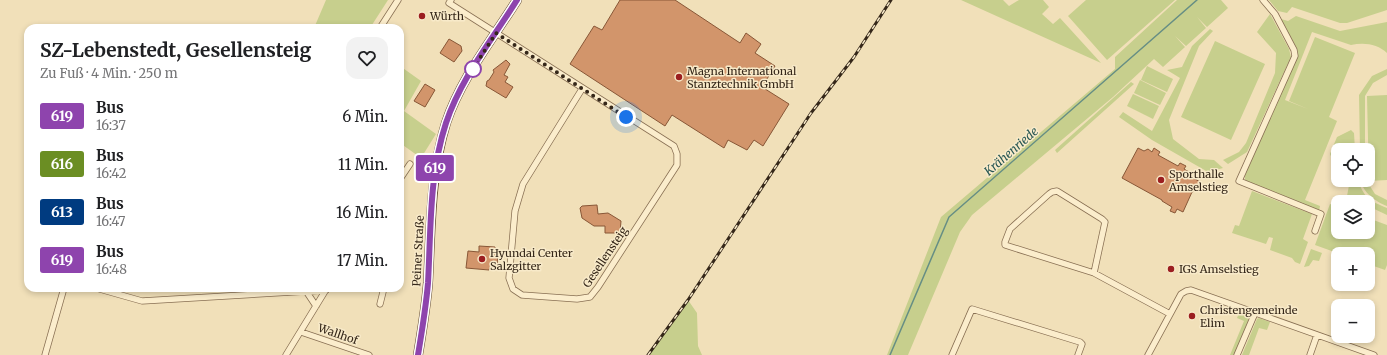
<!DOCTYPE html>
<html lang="de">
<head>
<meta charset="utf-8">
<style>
	:root { --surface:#fff; --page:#f2f2f2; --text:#202124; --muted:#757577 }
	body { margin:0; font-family:Merriweather,serif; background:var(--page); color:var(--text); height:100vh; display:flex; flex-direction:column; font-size:15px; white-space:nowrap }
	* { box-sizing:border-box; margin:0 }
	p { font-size:13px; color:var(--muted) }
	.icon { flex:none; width:22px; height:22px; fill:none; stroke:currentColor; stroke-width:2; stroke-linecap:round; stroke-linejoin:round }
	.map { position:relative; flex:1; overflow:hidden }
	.details { position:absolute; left:24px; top:24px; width:380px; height:268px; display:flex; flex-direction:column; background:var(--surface); border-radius:12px; box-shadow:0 2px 6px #0003 }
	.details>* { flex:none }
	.badge { padding:0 8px; border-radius:3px; font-size:14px; line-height:26px }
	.tools { position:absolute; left:1331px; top:143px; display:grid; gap:8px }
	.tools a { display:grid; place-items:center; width:44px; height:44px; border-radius:8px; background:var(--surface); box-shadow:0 2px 6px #0003; font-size:20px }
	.you { position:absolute; width:20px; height:20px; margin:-10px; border:3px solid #fff; border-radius:50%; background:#1a73e8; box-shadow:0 0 0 6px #1a73e833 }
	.map>.badge { position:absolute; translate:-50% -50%; box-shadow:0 0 0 2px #fff }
	.round { display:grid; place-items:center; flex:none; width:42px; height:42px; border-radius:12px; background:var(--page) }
	.summary { display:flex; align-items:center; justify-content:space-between; height:68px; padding:0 16px }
	h1 { font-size:19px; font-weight:700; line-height:30px }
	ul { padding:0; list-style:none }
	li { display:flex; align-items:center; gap:12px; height:48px; padding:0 16px }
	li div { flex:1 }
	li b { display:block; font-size:15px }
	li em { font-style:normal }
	li .badge { min-width:44px; font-weight:700; text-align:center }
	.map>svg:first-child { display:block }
</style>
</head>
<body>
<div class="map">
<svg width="1387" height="355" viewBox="0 0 1387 355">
	<rect width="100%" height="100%" fill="#f1e0b9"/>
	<path fill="#c7cf8d" d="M326,0h62l-18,28h-56z
		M961,0h42l6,6 10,-6h24l6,7 -7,7 11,10 7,-6 41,45z
		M1086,0h89l-68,60 -39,-44z
		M1177,0h44l7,8 -21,19 -10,-10 9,11 -20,18 -11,-10 10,11 -22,20 -9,-8 -41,38 -141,118 -12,17 -52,123h-21l54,-138 174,-148v-12z
		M1269,0h118v10l-40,13h-7l-48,-16 -5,6 -9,-2z
		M1270,14l19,35 2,8 -44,95 -19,12 -5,-4 16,-8 7,-9 29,-70 1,-20 -19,-21z
		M1296,16l44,15 47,-9v31c-9,-9 -23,-11 -36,-8l-39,-13 -27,68 23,9 -19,-8 26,-64 40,16 -26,64 8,4 -32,79 15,6 -1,5 -74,-29v-7l53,-119 -1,-7 -16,-30 7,2z
		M1210,29l3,2 -14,15 -30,74 4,19 26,20 15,1 9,8 -15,4 -56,-32 -33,-23 4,-5 29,19 28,-53 -13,-8 15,-3 10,-21z
		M1215,41l50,23 -34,76 -50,-23z
		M400,66l21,15 -17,30 32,23 -15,24 -21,-15z
		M1147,66l26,13 -6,13 -26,-12z
		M1387,69v6l-14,8 -8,13v54h-5l-1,-55 13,-19z
		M1140,80l26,13 -6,12 -26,-12z
		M1131,82l3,2 -77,69 -2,-3z
		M1133,94l26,12 -6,13 -26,-13z
		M1387,95v85l-18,1 -2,-85z
		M1351,130l3,3 1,17h-17v12l-4,1 -4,-9 7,-17z
		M1350,180h8c6,18 12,21 29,28v7l-19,-9v-4h-8l-13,-6z
		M1361,180h5l9,14 12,6v6c-11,-4 -25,-14 -26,-26z
		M1252,191l60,23 -9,25 5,3 -8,22 -5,-2 -3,-4 -22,-8 3,-12 -4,-1 -3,7 -34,-11 3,-8 4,1z
		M1330,204l8,3v25h30v-14l19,7v40l-2,5 -17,-6v-10h-28l-25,-9z
		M1311,249l11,4 -3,8 -6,-1 -4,6 -5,1z
		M688,300l9,13 1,33 4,9h-54z
		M1240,311l9,3 1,2 -16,39h-4l14,-34 -7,-3z
		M1259,318l11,4 -3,8 -8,-2 -10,27h-7l15,-36z"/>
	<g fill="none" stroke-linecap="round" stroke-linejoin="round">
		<path stroke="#668e84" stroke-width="1.5" d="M890,355l59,-138 248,-217"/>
	</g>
	<path fill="#d2956b" stroke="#885737" d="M620,0h55l65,43 6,-10 15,11 -6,9 20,13 -13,21 27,17 -26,42 -9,-6 -7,10 -19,-10 -4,8 -52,-33 -7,11 -95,-62 24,-38 8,4z
		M449,39l12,7 1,5 -8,11 -14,-9z
		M506,60l4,4 -6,11 4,2 -3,5 8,5 -7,11 -20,-12 1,-5 2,-1 5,-8 -1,-2z
		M425,84l10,6 -10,17 -11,-6z
		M1138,148l6,3 4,-2 4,3 2,-4 6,4 -2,3 20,11 2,-3 6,3 -2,3 5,3 1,4 10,6 -5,8 -3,2 -9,20 -6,-3 -2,4 -5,-2 2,-4 -10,-6v-1l-40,-22z
		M597,205l1,9 10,-1 13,8 -1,12h-15v-7h-11l-12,-8 -2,-10 2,-2z
		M479,246l16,1 3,4 -1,16h-7l-1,3 -23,-2 2,-17 11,1z"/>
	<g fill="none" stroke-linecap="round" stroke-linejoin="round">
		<defs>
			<path id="minor" d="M451,0l-2,3 225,143 3,8v11l-79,122 -8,10 -13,2 -55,-4 -9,-6 -4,-11 6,-67 8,-27 59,-95
				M1263,0l12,14 19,36 1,6 -56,125 82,33 -6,17
				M380,28l18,-28
				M400,179l10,-15
				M1094,273l11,-51 -3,-3 -45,-28 -5,1 -3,2 -39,35 -5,13v3l89,28 76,41
				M96,288l46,13 184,-11
				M306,291l10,15
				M380,304l4,-16
				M301,332l68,23
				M45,355l19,-67
				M286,355l41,-67
				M952,355l20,-46 108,33 2,2 -4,11
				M1148,355l33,-61 5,-3 5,-1 183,65
				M1237,355l18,-42
				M1310,355l7,-20"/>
			<path id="secondary" d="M418,355c4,-24 8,-48 10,-72 3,-54 2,-108 18,-160 15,-45 46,-83 71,-123"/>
		</defs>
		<use href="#minor" stroke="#886f53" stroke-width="7"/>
		<use href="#secondary" stroke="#694f36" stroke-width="10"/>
		<use href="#minor" stroke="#fbedcc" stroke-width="5.5"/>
		<use href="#secondary" stroke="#fbedcc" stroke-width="8"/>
		<defs>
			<path id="rail" d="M648,355l40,-55 123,-187 43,-56 37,-57"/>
		</defs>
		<use href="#rail" stroke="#352719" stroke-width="3"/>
		<use href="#rail" stroke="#f8eac9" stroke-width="1.5" stroke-dasharray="4.5" stroke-linecap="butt"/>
	</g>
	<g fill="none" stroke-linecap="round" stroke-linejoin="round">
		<defs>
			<path id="line" d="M418,355c4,-24 8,-48 10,-72 3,-54 1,-108 18,-160 15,-45 46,-83 71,-123"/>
		</defs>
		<use href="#line" stroke="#fff" stroke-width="9"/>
		<use href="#line" stroke="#8e44ad" stroke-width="6"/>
		<path stroke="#352719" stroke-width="4" stroke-dasharray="0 7.2" d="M473,69l23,-36 130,84"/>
	</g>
	<g fill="#9b1e20" stroke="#f8eac9" stroke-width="1.5">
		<circle cx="422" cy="16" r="4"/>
		<circle cx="679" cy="77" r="4"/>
		<circle cx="1161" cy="180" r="4"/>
		<circle cx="482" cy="259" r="4"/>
		<circle cx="1171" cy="269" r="4"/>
		<circle cx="1192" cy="316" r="4"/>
	</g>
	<circle fill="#fff" stroke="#8e44ad" stroke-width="2" cx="473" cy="69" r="8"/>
	<g text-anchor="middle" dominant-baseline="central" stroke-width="3" stroke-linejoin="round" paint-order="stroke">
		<g font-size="11" fill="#352719" stroke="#f8eac9" text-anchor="start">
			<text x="430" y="16">Würth</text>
			<text x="687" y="71">Magna International<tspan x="687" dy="13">Stanztechnik GmbH</tspan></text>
			<text x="1169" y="174">Sporthalle<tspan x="1169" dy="13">Amselstieg</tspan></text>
			<text x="490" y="253">Hyundai Center<tspan x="490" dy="13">Salzgitter</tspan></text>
			<text x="1179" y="269">IGS Amselstieg</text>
			<text x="1200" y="310">Christengemeinde<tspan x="1200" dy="13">Elim</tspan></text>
		</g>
		<g font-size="11" fill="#352719" stroke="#f8eac9">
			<text transform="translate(418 251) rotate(-87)">Peiner Straße</text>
			<text transform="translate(605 257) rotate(-56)">Gesellensteig</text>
			<text transform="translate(338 334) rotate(19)">Wallhof</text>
		</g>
		<g font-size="12" font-style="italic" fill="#275653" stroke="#f8eac9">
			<text transform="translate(1011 151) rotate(-41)">Krähenriede</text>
		</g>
	</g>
</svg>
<div class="tools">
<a><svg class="icon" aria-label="locate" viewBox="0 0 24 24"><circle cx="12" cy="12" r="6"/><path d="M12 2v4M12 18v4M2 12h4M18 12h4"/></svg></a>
<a><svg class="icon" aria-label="layers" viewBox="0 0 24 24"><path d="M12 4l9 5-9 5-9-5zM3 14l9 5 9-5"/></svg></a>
<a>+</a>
<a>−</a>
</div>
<div class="you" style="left:626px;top:117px"></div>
<b class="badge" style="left:435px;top:168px;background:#8e44ad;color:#fff">619</b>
<section class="details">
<div class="summary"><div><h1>SZ-Lebenstedt, Gesellensteig</h1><p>Zu Fuß · 4 Min. · 250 m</p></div><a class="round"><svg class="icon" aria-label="heart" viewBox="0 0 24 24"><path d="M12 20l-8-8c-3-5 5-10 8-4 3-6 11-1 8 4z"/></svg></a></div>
<ul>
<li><span class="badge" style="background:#8e44ad;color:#fff">619</span><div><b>Bus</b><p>16:37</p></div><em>6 Min.</em></li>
<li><span class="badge" style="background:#6b8e23;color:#fff">616</span><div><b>Bus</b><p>16:42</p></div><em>11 Min.</em></li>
<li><span class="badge" style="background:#003b80;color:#fff">613</span><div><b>Bus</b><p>16:47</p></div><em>16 Min.</em></li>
<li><span class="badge" style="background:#8e44ad;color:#fff">619</span><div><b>Bus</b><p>16:48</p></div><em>17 Min.</em></li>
</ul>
</section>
</div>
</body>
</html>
